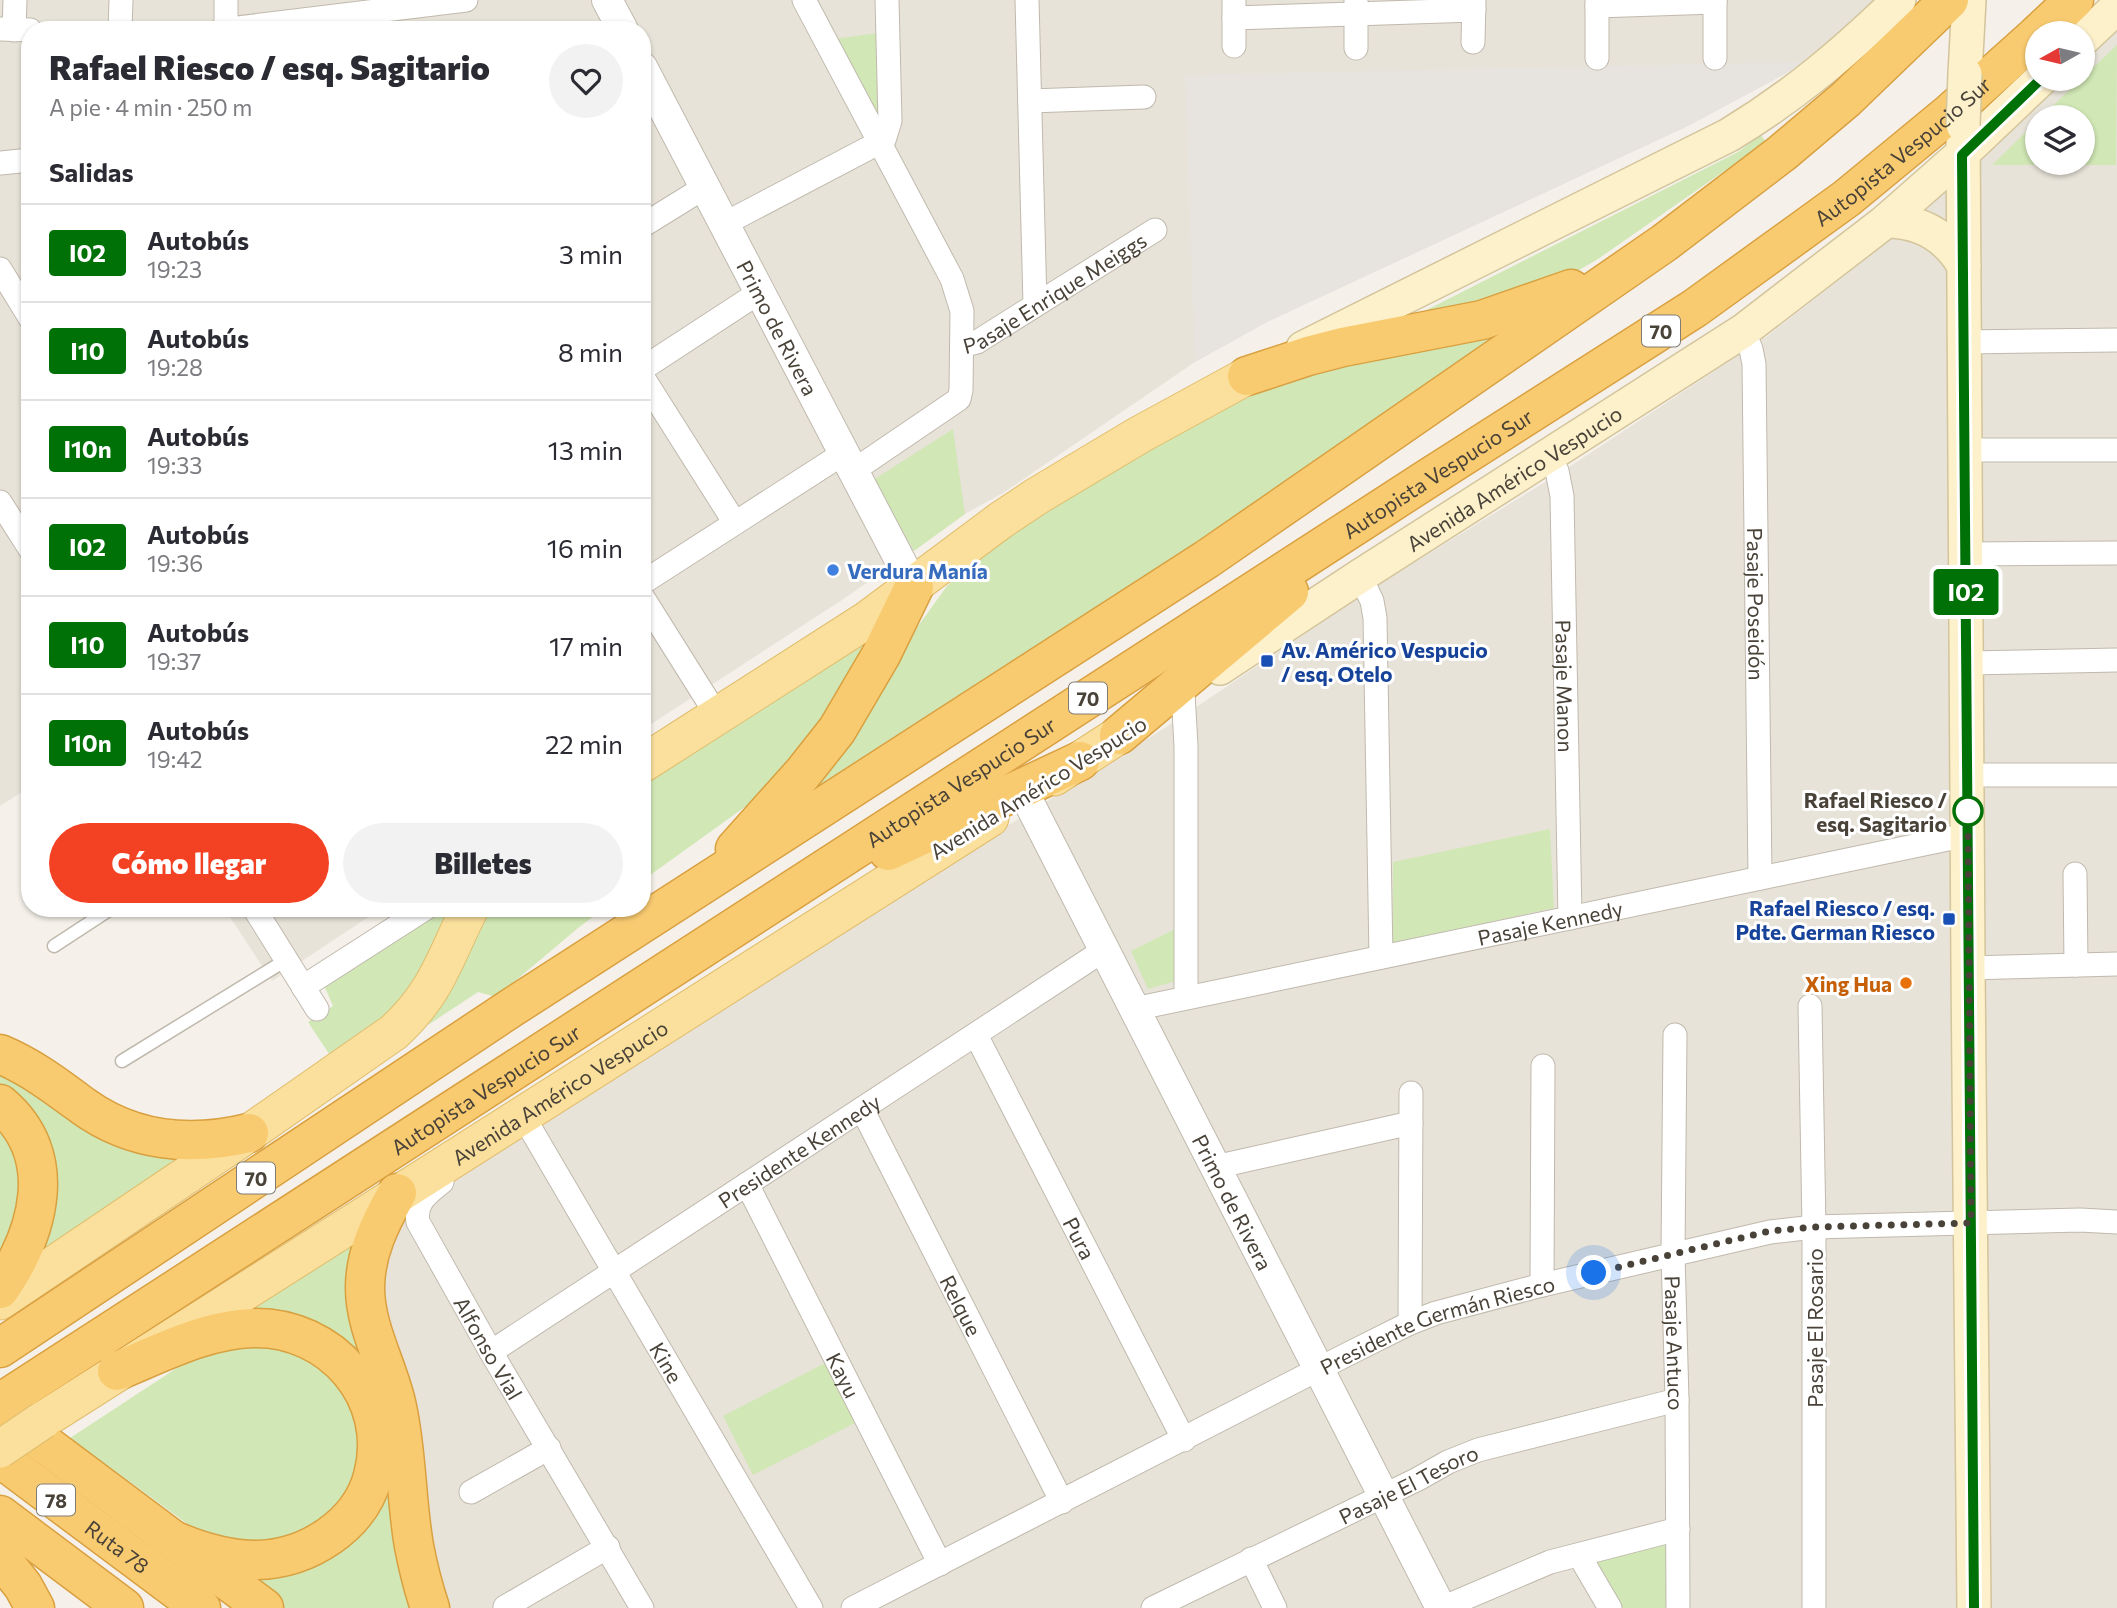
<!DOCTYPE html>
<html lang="es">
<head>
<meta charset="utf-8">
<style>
	:root { --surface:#fff; --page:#f2f2f3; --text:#2b2b33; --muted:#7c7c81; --line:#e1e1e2; --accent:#f34223 }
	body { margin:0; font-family:Commissioner,sans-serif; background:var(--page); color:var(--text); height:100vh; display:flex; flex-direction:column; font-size:26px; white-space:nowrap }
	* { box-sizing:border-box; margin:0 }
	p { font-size:23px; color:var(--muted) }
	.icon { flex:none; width:38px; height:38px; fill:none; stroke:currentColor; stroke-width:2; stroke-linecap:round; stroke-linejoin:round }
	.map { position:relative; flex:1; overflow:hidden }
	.panel { position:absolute; left:21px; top:21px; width:630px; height:896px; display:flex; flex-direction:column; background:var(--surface); border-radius:28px; box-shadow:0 2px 5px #0004 }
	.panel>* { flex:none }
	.badge { padding:0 14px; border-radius:5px; font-size:24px; line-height:46px }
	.needle { width:46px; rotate:262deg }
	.tools { position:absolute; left:2025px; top:21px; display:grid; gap:14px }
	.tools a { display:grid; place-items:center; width:70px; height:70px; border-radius:50%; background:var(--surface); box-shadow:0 2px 5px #0004; font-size:35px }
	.you { position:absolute; width:35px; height:35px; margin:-18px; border:5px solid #fff; border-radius:50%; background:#1a73e8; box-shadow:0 0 0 10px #1a73e833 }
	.map>.badge { position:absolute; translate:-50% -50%; box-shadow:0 0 0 4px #fff }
	h2 { padding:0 28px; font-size:26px; line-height:63px }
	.round { display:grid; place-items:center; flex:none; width:74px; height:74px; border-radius:37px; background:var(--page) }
	.headline { display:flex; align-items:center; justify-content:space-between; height:119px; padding:0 28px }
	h1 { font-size:33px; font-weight:800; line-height:52px }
	.cta { display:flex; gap:14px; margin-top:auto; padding:14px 28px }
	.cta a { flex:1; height:80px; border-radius:42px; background:var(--accent); color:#fff; font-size:28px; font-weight:800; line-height:80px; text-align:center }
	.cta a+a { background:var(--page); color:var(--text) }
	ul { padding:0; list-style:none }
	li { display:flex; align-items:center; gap:21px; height:98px; padding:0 28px; border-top:2px solid var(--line) }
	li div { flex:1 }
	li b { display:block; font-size:26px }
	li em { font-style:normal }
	li .badge { min-width:77px; font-weight:700; text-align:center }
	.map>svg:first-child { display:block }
</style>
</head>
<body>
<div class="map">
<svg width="2117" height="1608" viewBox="0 0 2117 1608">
	<rect width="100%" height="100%" fill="#f5f1ea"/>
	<path fill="#e8e3d9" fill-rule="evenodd" d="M0,0h1879l-72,62 -119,64 -421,196 -72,40 -192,131 -38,21 -120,84 -203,132v-700h-612v757l-30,19z
		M2117,22v1586h-1675l-66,-309 3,-67 155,-111 637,-397 199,-134 196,-121 200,-132 119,-93 52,-46 123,-119h22l1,-23zM2037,117h45v46h-45z
		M224,908h158l-110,73z"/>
	<path fill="#e7e3df" d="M1807,62l-119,64 -421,196 -72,40 -10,-287z"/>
	<path fill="#d1e7b5" d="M878,33l2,99 -46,-93z
		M2117,45l-1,120h-124l45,-44v42h45v-46h-41z
		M1761,135l5,7 -168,117 -43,25 -170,47 353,-179z
		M1527,329l-714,460 37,-44 66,-116 31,-43 53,-49 148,-91 84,-43 64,-25 45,-14z
		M953,429l12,85 -51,37 -41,-71z
		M901,610l-116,160 -36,34 -107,77v-99z
		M1550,829l4,79 -161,35v-81z
		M436,908h17l-38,82 -82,70 -25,-38 25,-16 -9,-21z
		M488,908h117l-27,20 -82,69 -18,-5 -50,33 26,-43z
		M1175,929l1,52 -28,8 -17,-38z
		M0,1067l191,88 -168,111 21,-43 -44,-133z
		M0,1120l27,53 -27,93z
		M363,1237l54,371h-135l-53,-40 94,-11 57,-155 -138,-88z
		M228,1345l79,3 58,73 -16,85 -73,42 -72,-12 -134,-98 116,-76z
		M827,1362l30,60 -104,53 -30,-59z
		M1667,1540l2,68h-50l-27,-47z"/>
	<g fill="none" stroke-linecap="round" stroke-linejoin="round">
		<defs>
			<path id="service" d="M54,946l58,-38
				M122,1061l164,-101"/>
			<g id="minor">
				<path d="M804,0l148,279 10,32 -1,79 -2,9 -106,72"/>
				<path d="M1027,0l8,304"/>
				<path d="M1234,0v46"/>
				<path d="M1715,0v58"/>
				<path d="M1597,6l118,-4"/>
				<path d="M1234,18l240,-8"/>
				<path d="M0,29l30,1"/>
				<path d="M226,29v-29"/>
				<path d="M14,30l1,-30"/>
				<path d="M120,30l1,-30"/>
				<path d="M221,30l245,-30"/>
				<path d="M1473,42l1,-42"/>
				<path d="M1356,48v-48"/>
				<path d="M1597,58v-58"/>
				<path d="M1030,101l114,-4"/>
				<path d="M0,163l30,-3"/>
				<path d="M724,224l160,-84 6,-19 -3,-121"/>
				<path d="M642,226l63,-39"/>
				<path d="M0,269l30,49"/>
				<path id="s1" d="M1743,331l8,18 3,15 6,514"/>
				<path d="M1964,342l153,-2"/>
				<path id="s2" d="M962,346l15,-4 178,-112"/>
				<path d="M642,369l118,-77"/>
				<path d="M642,376l93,147"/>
				<path d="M1965,450h152"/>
				<path id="s3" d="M1548,456l9,15 5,25 8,422"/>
				<path d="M0,502l30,47"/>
				<path d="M1966,554l151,-1"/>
				<path d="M1360,576l12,25 3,17 6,339"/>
				<path d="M642,583l202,-130"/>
				<path d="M642,596l76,121"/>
				<path d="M1967,663l150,-3"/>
				<path d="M1183,693l3,53v251"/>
				<path d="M1968,775h149"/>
				<path d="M2075,874l1,91"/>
				<path d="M254,908l63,101"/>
				<path d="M1968,968l149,-4"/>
				<path d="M303,987l123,-79"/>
				<path d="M1810,1006l4,221v381"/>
				<path id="s4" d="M1134,1009l833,-174"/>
				<path id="s5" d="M976,1035l208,405"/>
				<path id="s6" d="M1675,1035l-2,219 4,146 1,208"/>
				<path id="s7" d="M862,1109l200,393"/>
				<path id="s8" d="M514,1121l8,-7 289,494"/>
				<path d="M1215,1167l196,-44"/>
				<path id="s9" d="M442,1182c-13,11 -28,20 -24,40l73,130 151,256"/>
				<path id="s10" d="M747,1184l193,380"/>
				<path d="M1542,1285l1,-219"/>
				<path d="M1410,1323l1,-230"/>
				<path id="s11" d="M491,1352l613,-402"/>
				<path d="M471,1492l78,-44"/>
				<path d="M1579,1555l31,53"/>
				<path d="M1251,1559l24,49"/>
				<path d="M505,1607l103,-60"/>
				<path id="s12" d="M853,1608l495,-254 62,-31 26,-10 106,-28 228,-53 44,-5 266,-7 37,2"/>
				<path id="s13" d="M1153,1608l265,-129 30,-17 30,-12 199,-50"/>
				<path d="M1442,1608l108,-46 128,-33"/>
			</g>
			<g id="tertiary">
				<path d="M607,0l16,30"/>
				<path id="s14" d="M642,67l272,520"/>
				<path id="s15" d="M1025,795l416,813"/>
			</g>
			<g id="secondary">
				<path d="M2082,40l35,-33"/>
				<path d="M1965,74l4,-74"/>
				<path d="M1963,125l5,843 6,640"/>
				<path d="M1886,221c35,0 61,15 78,45"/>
				<path d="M1303,348l426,-213c66,-40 115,-82 170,-135"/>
				<path id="s16" d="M1220,668l140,-92 383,-245 143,-110 76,-67 79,-75"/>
			</g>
			<g id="primary">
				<path d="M642,764l225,-144 134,-100 36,-24 102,-61 108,-59"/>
				<path d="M1054,777l65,-42"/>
				<path d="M0,1301l249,-168 145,-101c44,-41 50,-73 76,-124"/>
				<path id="s17" d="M43,1420l947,-602"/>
			</g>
			<g id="motorway">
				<path d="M2039,33l35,-33"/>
				<path d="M1247,376l61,-20 35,-9 139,-27 89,-31"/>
				<path d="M1119,735l170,-143"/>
				<path d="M735,849l68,-76 34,-43 44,-75 33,-68"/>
				<path d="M888,851l192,-90"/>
				<path d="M0,1054c31,13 56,32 83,52 50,36 108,41 166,27"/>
				<path d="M0,1104c61,51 39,128 0,185"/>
				<path d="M397,1193c-17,30 -32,60 -32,95 0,41 24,80 32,119 10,46 9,93 17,139 4,21 9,41 16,62"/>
				<path d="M0,1348l511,-340 696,-449 457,-316 118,-90 64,-54 103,-99"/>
				<path d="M117,1371c42,-17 89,-42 136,-43 78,-2 141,69 120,148 -13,50 -66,83 -116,84 -30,0 -56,-8 -82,-19"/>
				<path id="s18" d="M0,1403l1424,-922 271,-173 152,-110 103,-85 87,-78"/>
				<path d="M2,1412l262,196"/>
				<path id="s19" d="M0,1458l201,150"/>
				<path d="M0,1515l124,93"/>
				<path d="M0,1557l23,29 12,22"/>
			</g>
		</defs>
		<use href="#service" stroke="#c0b9ad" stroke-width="15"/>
		<use href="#minor" stroke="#c0b9ad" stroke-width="25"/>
		<use href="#tertiary" stroke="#c0b9ad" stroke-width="32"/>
		<use href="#secondary" stroke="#d3c49b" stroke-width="36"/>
		<use href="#primary" stroke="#e0bd6c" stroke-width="39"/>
		<use href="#motorway" stroke="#d9a040" stroke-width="41"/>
		<use href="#service" stroke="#fff" stroke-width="12"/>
		<use href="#minor" stroke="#fff" stroke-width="23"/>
		<use href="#tertiary" stroke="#fff" stroke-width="30"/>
		<use href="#secondary" stroke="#fdf1cc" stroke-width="33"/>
		<use href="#primary" stroke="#fbe09d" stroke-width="37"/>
		<use href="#motorway" stroke="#f9cb71" stroke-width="38"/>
		<defs>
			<path id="secondary-bridge" d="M1963,125l2,-51"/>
			<path id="primary-bridge" d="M0,1449l43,-29"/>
		</defs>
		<use href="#secondary-bridge" stroke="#d3c49b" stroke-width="36" stroke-linecap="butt"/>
		<use href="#primary-bridge" stroke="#e0bd6c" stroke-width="39" stroke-linecap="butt"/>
		<use href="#secondary-bridge" stroke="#fdf1cc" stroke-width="33"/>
		<use href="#primary-bridge" stroke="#fbe09d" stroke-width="37"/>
	</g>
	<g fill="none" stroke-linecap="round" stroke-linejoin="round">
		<defs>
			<path id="line" d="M1974,1608l-12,-1453 79,-76"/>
		</defs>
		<use href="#line" stroke="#fff" stroke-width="16"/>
		<use href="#line" stroke="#007106" stroke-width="10"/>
		<path stroke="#494238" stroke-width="7" stroke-dasharray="0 12.6" d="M1594,1273l176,-42 44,-4 157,-4 -3,-412"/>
	</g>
	<circle fill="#3f7fe0" stroke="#fff" stroke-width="2.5" cx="833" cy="570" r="7"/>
	<g fill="#1a4fb4" stroke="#fff" stroke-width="2.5">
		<rect x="1260" y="654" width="14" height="14" rx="3.5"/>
		<rect x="1942" y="912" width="14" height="14" rx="3.5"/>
	</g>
	<circle fill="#fff" stroke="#007106" stroke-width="3.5" cx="1968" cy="811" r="14"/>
	<circle fill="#e8710a" stroke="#fff" stroke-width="2.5" cx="1906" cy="983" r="7"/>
	<g text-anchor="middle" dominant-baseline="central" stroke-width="6" stroke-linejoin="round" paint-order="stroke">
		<g fill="#fff" stroke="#807b74" stroke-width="2">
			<rect x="1642" y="315.5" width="38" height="31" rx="5"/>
			<rect x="1069" y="682.5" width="38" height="31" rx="5"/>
			<rect x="237" y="1162.5" width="38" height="31" rx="5"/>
			<rect x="37" y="1484.5" width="38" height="31" rx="5"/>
		</g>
		<g font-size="19" font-weight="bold" fill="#494238">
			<text x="1661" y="331">70</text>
			<text x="1088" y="698">70</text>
			<text x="256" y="1178">70</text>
			<text x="56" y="1500">78</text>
		</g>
		<g font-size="21" fill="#494238" stroke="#fff">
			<text stroke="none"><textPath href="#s18" startOffset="2278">Autopista Vespucio Sur</textPath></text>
			<text stroke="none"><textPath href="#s2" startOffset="107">Pasaje Enrique Meiggs</textPath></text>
			<text stroke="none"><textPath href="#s14" startOffset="294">Primo de Rivera</textPath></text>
			<text stroke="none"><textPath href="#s18" startOffset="1712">Autopista Vespucio Sur</textPath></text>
			<text stroke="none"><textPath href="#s16" startOffset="350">Avenida Américo Vespucio</textPath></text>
			<text stroke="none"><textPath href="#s1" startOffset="275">Pasaje Poseidón</textPath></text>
			<text stroke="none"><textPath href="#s3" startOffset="233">Pasaje Manon</textPath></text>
			<text stroke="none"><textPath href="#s18" startOffset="1144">Autopista Vespucio Sur</textPath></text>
			<text transform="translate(1038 787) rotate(-32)">Avenida Américo Vespucio</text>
			<text stroke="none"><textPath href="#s4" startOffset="425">Pasaje Kennedy</textPath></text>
			<text stroke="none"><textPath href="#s18" startOffset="578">Autopista Vespucio Sur</textPath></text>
			<text stroke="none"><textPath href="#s17" startOffset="612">Avenida Américo Vespucio</textPath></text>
			<text stroke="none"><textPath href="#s11" startOffset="368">Presidente Kennedy</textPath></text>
			<text stroke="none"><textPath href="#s15" startOffset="457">Primo de Rivera</textPath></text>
			<text stroke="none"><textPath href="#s5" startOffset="228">Pura</textPath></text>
			<text stroke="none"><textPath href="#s7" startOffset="220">Relque</textPath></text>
			<text stroke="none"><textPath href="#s12" startOffset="651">Presidente Germán Riesco</textPath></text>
			<text transform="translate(1814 1328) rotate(-90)">Pasaje El Rosario</text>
			<text stroke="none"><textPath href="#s6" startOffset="308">Pasaje Antuco</textPath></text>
			<text stroke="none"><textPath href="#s9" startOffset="194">Alfonso Vial</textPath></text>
			<text stroke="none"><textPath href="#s8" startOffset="298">Kine</textPath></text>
			<text stroke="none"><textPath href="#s10" startOffset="214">Kayu</textPath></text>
			<text stroke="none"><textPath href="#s13" startOffset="284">Pasaje El Tesoro</textPath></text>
			<text stroke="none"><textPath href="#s19" startOffset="147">Ruta 78</textPath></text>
		</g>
		<g font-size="21" font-weight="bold" fill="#366cbe" stroke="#fff" text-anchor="start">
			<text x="847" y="570">Verdura Manía</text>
		</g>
		<g font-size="21" font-weight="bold" fill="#164399" stroke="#fff" text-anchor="start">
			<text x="1281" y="649">Av. Américo Vespucio<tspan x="1281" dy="24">/ esq. Otelo</tspan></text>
			<text x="1935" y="907" text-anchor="end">Rafael Riesco / esq.<tspan x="1935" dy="24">Pdte. German Riesco</tspan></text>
		</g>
		<g font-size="21" font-weight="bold" fill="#494238" stroke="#fff" text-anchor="end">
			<text x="1947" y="799">Rafael Riesco /<tspan x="1947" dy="24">esq. Sagitario</tspan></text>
		</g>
		<g font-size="21" font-weight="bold" fill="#c56008" stroke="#fff" text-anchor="end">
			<text x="1892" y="983">Xing Hua</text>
		</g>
	</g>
</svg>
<div class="tools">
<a><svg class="needle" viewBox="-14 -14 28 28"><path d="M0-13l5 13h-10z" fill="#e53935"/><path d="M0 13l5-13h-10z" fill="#7c7c81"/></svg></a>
<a><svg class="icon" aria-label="layers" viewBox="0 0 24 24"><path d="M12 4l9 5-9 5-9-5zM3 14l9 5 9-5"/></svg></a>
</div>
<div class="you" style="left:1594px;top:1273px"></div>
<b class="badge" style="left:1966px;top:592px;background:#007106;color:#fff">I02</b>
<section class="panel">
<div class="headline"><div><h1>Rafael Riesco / esq. Sagitario</h1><p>A pie · 4 min · 250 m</p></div><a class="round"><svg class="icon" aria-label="heart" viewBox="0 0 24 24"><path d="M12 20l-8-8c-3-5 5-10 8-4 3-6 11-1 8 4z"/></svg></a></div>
<h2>Salidas</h2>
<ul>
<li><span class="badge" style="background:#007106;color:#fff">I02</span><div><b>Autobús</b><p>19:23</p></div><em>3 min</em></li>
<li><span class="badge" style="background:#007106;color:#fff">I10</span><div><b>Autobús</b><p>19:28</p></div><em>8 min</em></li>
<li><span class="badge" style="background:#007106;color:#fff">I10n</span><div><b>Autobús</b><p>19:33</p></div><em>13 min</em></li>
<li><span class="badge" style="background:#007106;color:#fff">I02</span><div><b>Autobús</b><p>19:36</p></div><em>16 min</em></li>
<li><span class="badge" style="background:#007106;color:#fff">I10</span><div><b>Autobús</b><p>19:37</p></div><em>17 min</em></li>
<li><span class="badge" style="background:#007106;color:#fff">I10n</span><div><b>Autobús</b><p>19:42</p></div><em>22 min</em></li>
</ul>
<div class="cta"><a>Cómo llegar</a><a>Billetes</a></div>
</section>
</div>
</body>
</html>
